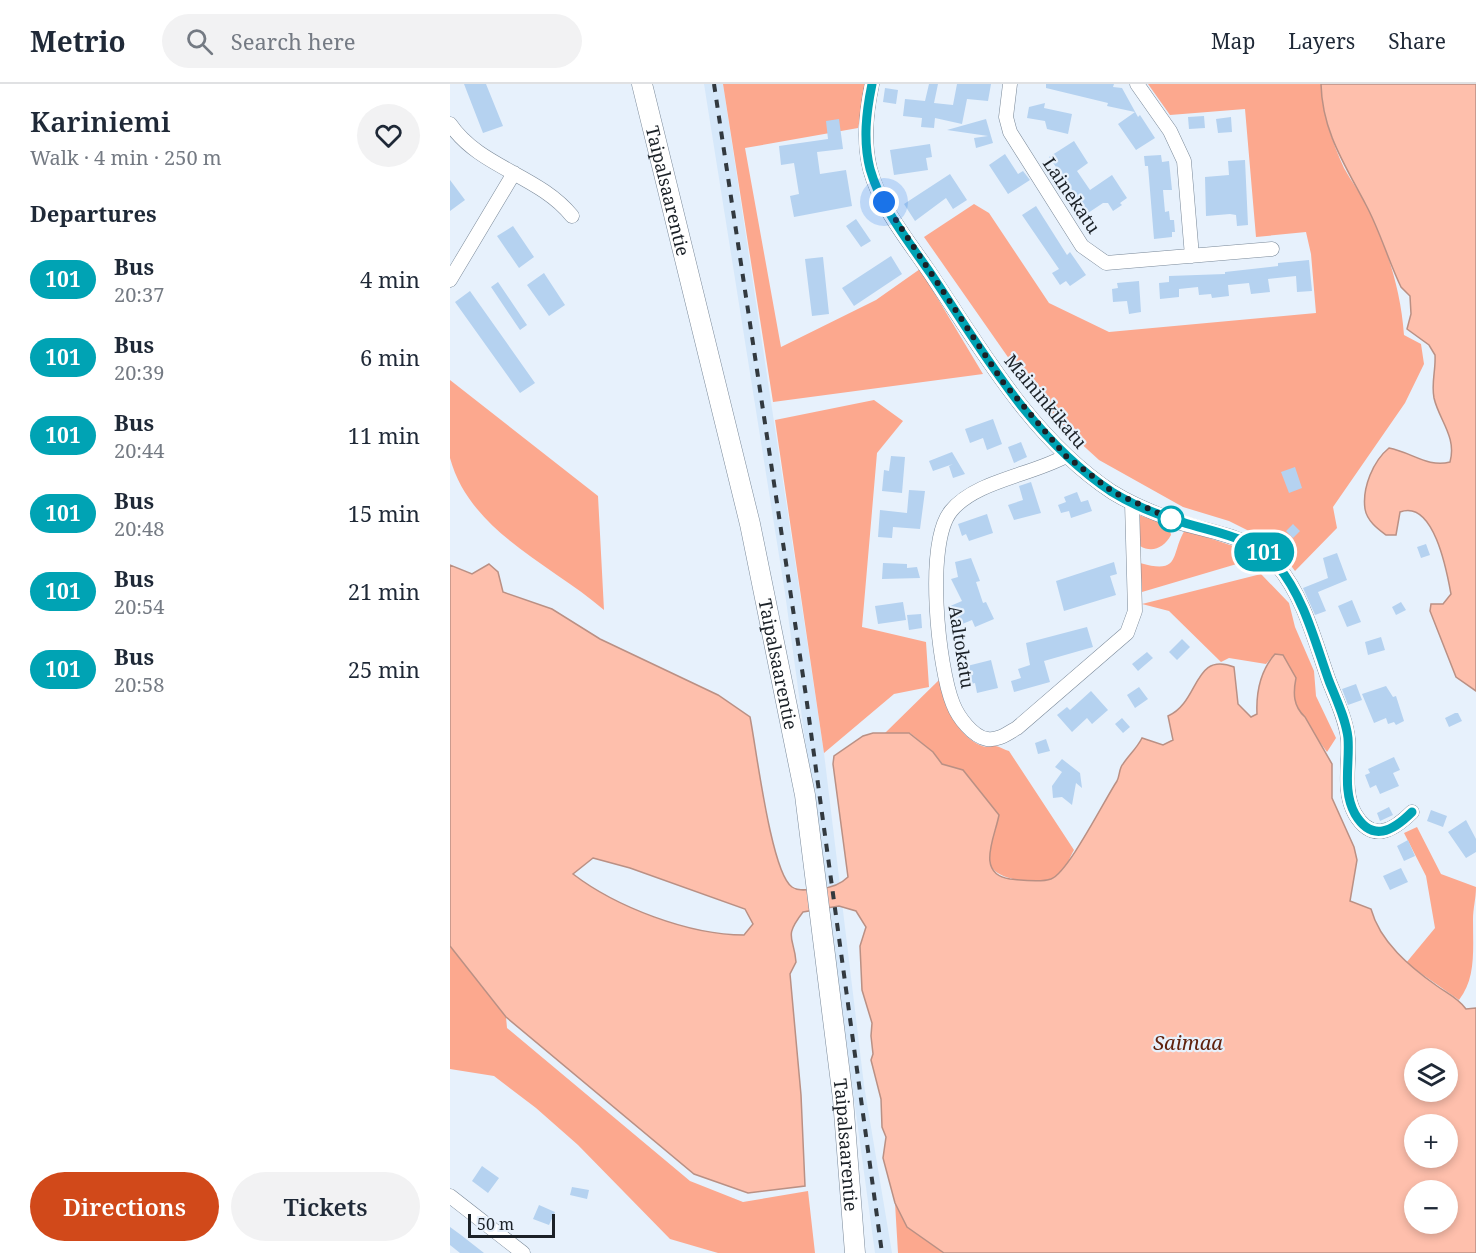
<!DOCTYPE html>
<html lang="en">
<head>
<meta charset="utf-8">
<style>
	:root { --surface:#fff; --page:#f2f2f3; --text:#1f2937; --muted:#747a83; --line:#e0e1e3; --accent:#d1491a }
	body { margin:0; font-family:"Noto Serif",serif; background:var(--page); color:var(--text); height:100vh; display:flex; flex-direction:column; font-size:22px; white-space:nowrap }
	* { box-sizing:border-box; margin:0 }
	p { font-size:20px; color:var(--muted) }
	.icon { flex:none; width:33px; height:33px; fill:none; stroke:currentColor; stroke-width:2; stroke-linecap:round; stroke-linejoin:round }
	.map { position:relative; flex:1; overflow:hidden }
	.details { display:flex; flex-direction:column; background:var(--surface); width:450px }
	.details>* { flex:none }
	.badge { padding:0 12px; border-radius:20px; font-size:21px; line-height:39px }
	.fabs { position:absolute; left:954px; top:964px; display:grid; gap:12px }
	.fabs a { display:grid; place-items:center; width:54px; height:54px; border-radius:50%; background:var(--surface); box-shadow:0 3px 9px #0003; font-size:30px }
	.scale { position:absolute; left:18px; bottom:15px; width:87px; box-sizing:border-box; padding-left:6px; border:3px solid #1b2127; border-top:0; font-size:16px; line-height:21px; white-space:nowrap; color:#1b2127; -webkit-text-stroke:4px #e7f1fc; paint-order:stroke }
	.you { position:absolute; width:30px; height:30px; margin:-15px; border:4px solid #fff; border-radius:50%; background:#1a73e8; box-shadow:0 0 0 9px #1a73e833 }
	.map>.badge { position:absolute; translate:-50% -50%; box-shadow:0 0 0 3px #fff }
	h2 { padding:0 30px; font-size:22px; line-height:54px }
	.round { display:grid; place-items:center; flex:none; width:63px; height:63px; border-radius:32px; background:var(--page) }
	.head { display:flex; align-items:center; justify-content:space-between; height:102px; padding:0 30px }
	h1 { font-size:28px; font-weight:600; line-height:45px }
	.primary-button { display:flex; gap:12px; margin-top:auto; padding:12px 30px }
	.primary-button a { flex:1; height:69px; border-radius:36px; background:var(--accent); color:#fff; font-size:24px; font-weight:600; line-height:69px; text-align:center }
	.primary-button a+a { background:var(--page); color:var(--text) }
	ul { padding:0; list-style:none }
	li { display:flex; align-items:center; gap:18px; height:78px; padding:0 30px }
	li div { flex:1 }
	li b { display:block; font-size:22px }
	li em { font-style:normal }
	li .badge { min-width:66px; font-weight:700; text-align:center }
	header { display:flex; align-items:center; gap:36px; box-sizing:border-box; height:84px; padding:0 30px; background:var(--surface); border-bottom:2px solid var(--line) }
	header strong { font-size:28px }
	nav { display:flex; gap:33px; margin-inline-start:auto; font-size:21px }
	.search { width:420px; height:54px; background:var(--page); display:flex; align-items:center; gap:15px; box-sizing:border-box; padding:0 21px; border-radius:33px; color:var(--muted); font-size:22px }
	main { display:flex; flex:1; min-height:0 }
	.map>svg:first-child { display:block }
</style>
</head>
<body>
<header>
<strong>Metrio</strong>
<div class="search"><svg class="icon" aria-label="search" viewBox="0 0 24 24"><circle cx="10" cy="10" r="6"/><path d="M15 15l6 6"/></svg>Search here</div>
<nav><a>Map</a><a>Layers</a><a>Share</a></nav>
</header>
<main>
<section class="details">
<div class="head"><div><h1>Kariniemi</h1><p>Walk · 4 min · 250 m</p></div><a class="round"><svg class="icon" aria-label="heart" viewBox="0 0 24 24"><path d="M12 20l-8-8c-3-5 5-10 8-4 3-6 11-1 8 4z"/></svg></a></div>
<h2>Departures</h2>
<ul>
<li><span class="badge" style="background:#00a3b4;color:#fff">101</span><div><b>Bus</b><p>20:37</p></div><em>4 min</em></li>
<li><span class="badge" style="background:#00a3b4;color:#fff">101</span><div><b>Bus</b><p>20:39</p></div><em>6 min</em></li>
<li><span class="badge" style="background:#00a3b4;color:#fff">101</span><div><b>Bus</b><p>20:44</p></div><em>11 min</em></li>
<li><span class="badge" style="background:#00a3b4;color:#fff">101</span><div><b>Bus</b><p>20:48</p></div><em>15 min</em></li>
<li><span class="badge" style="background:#00a3b4;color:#fff">101</span><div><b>Bus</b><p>20:54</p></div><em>21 min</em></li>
<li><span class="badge" style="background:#00a3b4;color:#fff">101</span><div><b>Bus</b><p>20:58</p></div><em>25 min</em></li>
</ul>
<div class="primary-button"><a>Directions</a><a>Tickets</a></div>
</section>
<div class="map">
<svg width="1026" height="1169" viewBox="0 0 1026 1169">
	<rect width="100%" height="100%" fill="#e7f1fc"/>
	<path fill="#d6e8fa" d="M254,0h19l101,669 40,332 28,168h-17l-90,-660z"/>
	<path fill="#fca88e" d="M273,0h144l-9,44 -113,20 36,199 95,-47 44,-31 63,105 -210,28z
		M698,0h173c1,28 11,58 23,84 7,13 17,26 24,39 19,41 33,83 36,128l17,9 3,20 -19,39 -72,104 4,21 -42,43 -20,-27 -46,-23 -46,-14 -84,-47 -35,-32 -40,-48 -100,-143 50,-33 15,9 60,90 60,29 207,-19 -5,-59 -5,-22 -50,5 -11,-128 -75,6z
		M0,296l148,116 6,114c-53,-46 -134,-78 -154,-152 0,-14 0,-61 0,-78z
		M424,316l29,21 -26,32 -15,174 64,15 3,45 -35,7 -70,59 -49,-333z
		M689,431l30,11 2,9c-7,13 -19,18 -31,11z
		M735,446l63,21 9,7 -115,34 -2,-29c42,12 30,-9 45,-33z
		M811,490l28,29 6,24 19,44 2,25 20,42 -9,14 -16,-22 -6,-13 -6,-5 -6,-19 3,-15 -21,-24 -9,10 -37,-6 -8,4 -52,-51 -27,-7z
		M489,596c8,25 16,55 43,66 5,2 8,-1 14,0 4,1 9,4 13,5l65,99c-4,7 -8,18 -14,24 -12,12 -64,9 -70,-10 -5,-13 6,-35 9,-49l-36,-45 -21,-6 -9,-12 -23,-19h-25z
		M967,743l24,47 35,13c0,12 -3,21 -3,33 0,31 3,58 -14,80l-53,-37 29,-35 -9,-52 -22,-43z
		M0,862l56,71 1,11 183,153 53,21 65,-11 7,62h-97l-48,-14 -92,-94 -42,-37 -42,-32 -44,-7z
		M445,1119l12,24 37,26h-46z"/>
	<path fill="#febfac" stroke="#ba9084" stroke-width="1.5" fill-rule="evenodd" d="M871,0h155v607l-20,-14 -26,-66 1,-7h12l8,-10c-4,-22 -17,-95 -51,-82l-4,23h-10c-8,-6 -19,-14 -21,-26 -3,-21 8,-48 24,-61 22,4 39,20 61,14 7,-25 -11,-42 -16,-64 -3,-15 2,-28 1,-43l-6,-10 -22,-16 4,-15 -1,-18 -9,-9c-13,-27 -21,-56 -35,-82 -21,-40 -44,-74 -45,-121z
		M39,480l9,8 5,20 49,17 48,30 118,56 32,22c6,29 21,156 42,170 7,5 18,2 27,2 11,-1 21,-4 29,-12l-15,-113 1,-8 29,-20 10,-3h36l24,19 9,12 21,6 36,45c-4,22 -24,59 11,64 12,1 30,4 41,0 17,-6 54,-80 66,-98 3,-6 2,-13 6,-17 6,-9 14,-16 19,-26l21,7 10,-5 -5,-24c32,-14 25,-65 66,-49l4,37 13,13 6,-3c-1,-22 3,-43 18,-60l8,1 13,23c-3,15 -3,28 9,39l27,47v34l22,49 3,13 -7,41 21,8c9,33 39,58 66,77 11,8 21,12 29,23l10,-1v245h-532l-37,-26 -12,-24 -12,-45 3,-21 -4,-10 -1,-28 -10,-39 2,-6 -2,-18 1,-13 -10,-33 -2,-44 6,-19 -10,-16 -17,-5 -36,6c-20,26 -9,24 -7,50l-6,12 11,121 4,91 -57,7 -54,-19 -188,-157 -56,-71v-381l22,9zM143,774l37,10 115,41 8,15 -9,11c-55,0 -128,-28 -171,-61zM964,975h34v33h-34zM964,1041h34v33h-34zM964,1107h34v33h-34z"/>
	<path fill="#b5d2f0" d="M14,0h22l17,42 -20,7z
		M479,0h9l-4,19 19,2 4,-21h34l-3,17 -21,-2 -5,25 -27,-6 -1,10 -13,-1 1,-9 -19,-2 2,-17 20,2z
		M596,0h68l-1,3 9,1 16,29 2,-2 15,23 -19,12 -18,-26 17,-12 -28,-6 1,-3 -62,-15z
		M435,4l13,2 -2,14 -13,-2z
		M595,19l-1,5 28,6 -4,20 -21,-5 -2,-8 -18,-3 2,-11z
		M754,32l1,12 -16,1 -1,-12z
		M781,33l1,15 -14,1 -2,-14z
		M389,35l4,30 -26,3 3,22 26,-4 6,36 -58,11 -4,-21 9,-2 -5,-31 -13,2 -2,-19 49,-7 -2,-18z
		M536,35l7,24 -17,5 -2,-10 14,-2 -41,-6z
		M624,57l14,22 -11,8 13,19 22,-15 15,23 -7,5 2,2 -9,6 -5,-8h-5l-15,10 -39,-56z
		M480,60l2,13 -6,1 2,12 -34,5 -4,-25z
		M555,70l13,20 5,-3 7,9 -22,14 -19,-29z
		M711,71l1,7 7,-1 3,29h-9l2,22 4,-1 1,9h4l1,12h-3v5l-18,2 -6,-73h-3l-1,-10z
		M795,76l3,65 -11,1 -1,-11 -6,-1 -24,2 -1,-39 24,-2 -1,-14z
		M500,90l17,26 -14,9 -7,-11 -31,23 -11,-17z
		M0,96l15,20 -15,11z
		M586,122l31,49 3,-3 16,23 -16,11 -4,-5 -6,4 -8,-12 7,-4 -37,-54z
		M406,135l15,22 -10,6 -15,-21z
		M63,142l21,31 -15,11 -22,-32z
		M441,172l11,18 -48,32 -12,-18z
		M373,173l6,57 -17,2 -7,-57z
		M859,176l3,31 -15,1 -1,-16 -28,3 2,13 -19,2 -2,-11 -21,2 1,11 -17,2 -1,-4 -12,1 -1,-8 -19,2v8l-19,2 -1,-16 10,-1v-6l56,-2v-2l53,-6v-3z
		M94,189l21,32 -16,11 -22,-31z
		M689,197l2,31 -12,2 -2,-13 -14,1 -1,-13 6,-1 -1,-5z
		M48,198l29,43 -7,5 -29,-43z
		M20,207l65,92 -15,10 -65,-91z
		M543,335l9,25 -15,6 -4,-12 -13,5 -5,-14z
		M571,358l6,15 -13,6 -6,-16z
		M502,368l13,22 -12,4 -4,-12 4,-2 -20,7 -4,-10z
		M441,372l14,1 -3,36 -20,-2 2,-21 5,1z
		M845,383l7,21 -13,5 -8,-21z
		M581,398l10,31 -27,7 -6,-15 15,-5 -4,-14z
		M459,406l16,1 -5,38 -27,-2 -1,11 -14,-1 2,-27 27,3z
		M627,408l4,10 7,-2 4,11 -21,7 -2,-7 -8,2 -3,-8 8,-3 -2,-5z
		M537,430l6,19 -24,8 -3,-7 -4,2 -4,-12z
		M843,440l7,7 -7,7 -7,-7z
		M976,460l4,11 -9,3 -4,-11z
		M887,469l10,27 -29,12 8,19 -11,4 -12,-27 25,-10 -5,-20z
		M521,474l9,23 -4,1 7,21 3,-1 8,17 -19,8 -3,-7 -17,7 -7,-20 14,-6 -11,-22 7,-2 -3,-15z
		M664,478l3,12 -7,2 6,19 -52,16 -8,-30z
		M433,479l24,1v4l10,-1 3,11 -38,1z
		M902,516l9,22 -14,5 -9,-21z
		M453,518l3,18 -28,4 -3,-18z
		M951,518l5,8 -10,5 -4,-8z
		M471,530l1,14 -13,2 -2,-15z
		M637,543l6,20 -49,14 6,21 -36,10 -3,-11 10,-3 -3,-9 12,-4 -4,-22z
		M931,553l4,13 -17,5 -3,-13z
		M732,555l8,8 -13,13 -8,-8z
		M697,568l6,6 -15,13 -6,-7z
		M541,576l7,28 -21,5 -2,-10 -8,2 -4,-18z
		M906,600l6,16 -14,5 -6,-16z
		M936,602l7,11 3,-1 8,25 -8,4 -2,-3 -6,2 -2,-6 -12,5 -12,-29z
		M689,603l9,12 -13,9 -8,-13z
		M641,607l17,19 -16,14 -5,-6 -15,14 -15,-17 10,-8 3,3z
		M1005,629h3l4,8 -13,6 -4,-9z
		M672,634l8,9 -7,6 -8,-9z
		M596,655l4,12 -12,3 -3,-11z
		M944,673l6,13 -7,3 6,13 -19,8 -4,-9 -6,3 -5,-13 5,-2 -2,-4z
		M612,675l18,14 2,15 -6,-5 -4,22 -10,-8 -9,1 -1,-12 10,-14 -7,-5z
		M939,723l4,8 -13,6 -3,-8z
		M981,726l16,6 -4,11 -16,-6z
		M1016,736l10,19v13l-10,6 -18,-26z
		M958,756l7,16 -11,5 -7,-15z
		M951,784l7,14 -18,8 -7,-14z
		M32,1082l17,12 -11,15 -16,-12z
		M122,1103l17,3 -2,9 -17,-4z
		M89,1121l16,7 -6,13 -16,-6z
		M0,1143l11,8 23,18h-24l-10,-8z"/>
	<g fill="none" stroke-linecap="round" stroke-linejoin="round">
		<defs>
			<path id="minor" d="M422,0c-6,28 -9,57 -2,85 10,38 37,70 58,101 53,79 103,168 184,222 21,13 46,23 69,31 34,10 73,14 96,42 27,32 38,77 52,116 7,18 17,38 19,58 2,24 -6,52 7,75 17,29 38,17 57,-2
				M560,0l-4,33 4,15 72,114 24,17 166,-14
				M687,0l33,47 14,30 8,95
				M0,40c30,44 89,51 122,92
				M0,196l64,-107
				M616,372c-34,19 -91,25 -115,55 -26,32 -13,156 2,193 5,13 20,33 34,35 11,2 21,-6 30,-11l110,-95 8,-22 -3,-108
				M0,1112l73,57"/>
			<g id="secondary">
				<path id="s1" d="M192,0l108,440 55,271 38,304 12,154"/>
			</g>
		</defs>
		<use href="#minor" stroke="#7a8999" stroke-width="15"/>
		<use href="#secondary" stroke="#7a8999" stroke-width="21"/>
		<use href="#minor" stroke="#fff" stroke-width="14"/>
		<use href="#secondary" stroke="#fff" stroke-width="20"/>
		<path stroke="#32393f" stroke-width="4" stroke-dasharray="8 8" stroke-linecap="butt" d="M264,0l92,612 76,557"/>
	</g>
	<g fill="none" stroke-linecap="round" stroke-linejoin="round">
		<defs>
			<path id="line" d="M422,0c-6,29 -9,57 -2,85 11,39 39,73 61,105 52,78 101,165 181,218 21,13 46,23 70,30 33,11 72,15 95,43 27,32 38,77 52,116 7,18 17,38 19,57 2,25 -6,53 7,76 17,29 38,17 57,-2"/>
		</defs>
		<use href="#line" stroke="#fff" stroke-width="14"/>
		<use href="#line" stroke="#00a3b4" stroke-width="9"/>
		<path stroke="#1b2127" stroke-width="6" stroke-dasharray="0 10.8" d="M434,118l119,180 63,74 47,36 58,27"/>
	</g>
	<circle fill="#fff" stroke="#00a3b4" stroke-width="3" cx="721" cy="435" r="12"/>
	<g text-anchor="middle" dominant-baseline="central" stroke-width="4.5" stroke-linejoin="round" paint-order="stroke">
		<g font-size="18" fill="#1b2127" stroke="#e7f1fc">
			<text stroke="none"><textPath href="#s1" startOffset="110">Taipalsaarentie</textPath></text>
			<text transform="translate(622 111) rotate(56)">Lainekatu</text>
			<text transform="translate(596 317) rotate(50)">Maininkikatu</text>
			<text transform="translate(512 563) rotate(81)">Aaltokatu</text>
			<text stroke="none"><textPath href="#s1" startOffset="596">Taipalsaarentie</textPath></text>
			<text stroke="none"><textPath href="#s1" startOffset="1082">Taipalsaarentie</textPath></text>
		</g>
		<g font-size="20" font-style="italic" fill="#5f210d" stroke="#e7f1fc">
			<text x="738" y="958">Saimaa</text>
		</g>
	</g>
</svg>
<div class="fabs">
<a><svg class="icon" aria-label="layers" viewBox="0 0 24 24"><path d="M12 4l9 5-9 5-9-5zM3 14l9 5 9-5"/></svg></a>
<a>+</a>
<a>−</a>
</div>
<div class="scale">50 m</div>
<div class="you" style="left:434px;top:118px"></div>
<b class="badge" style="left:814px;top:468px;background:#00a3b4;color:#fff">101</b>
</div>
</main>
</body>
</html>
